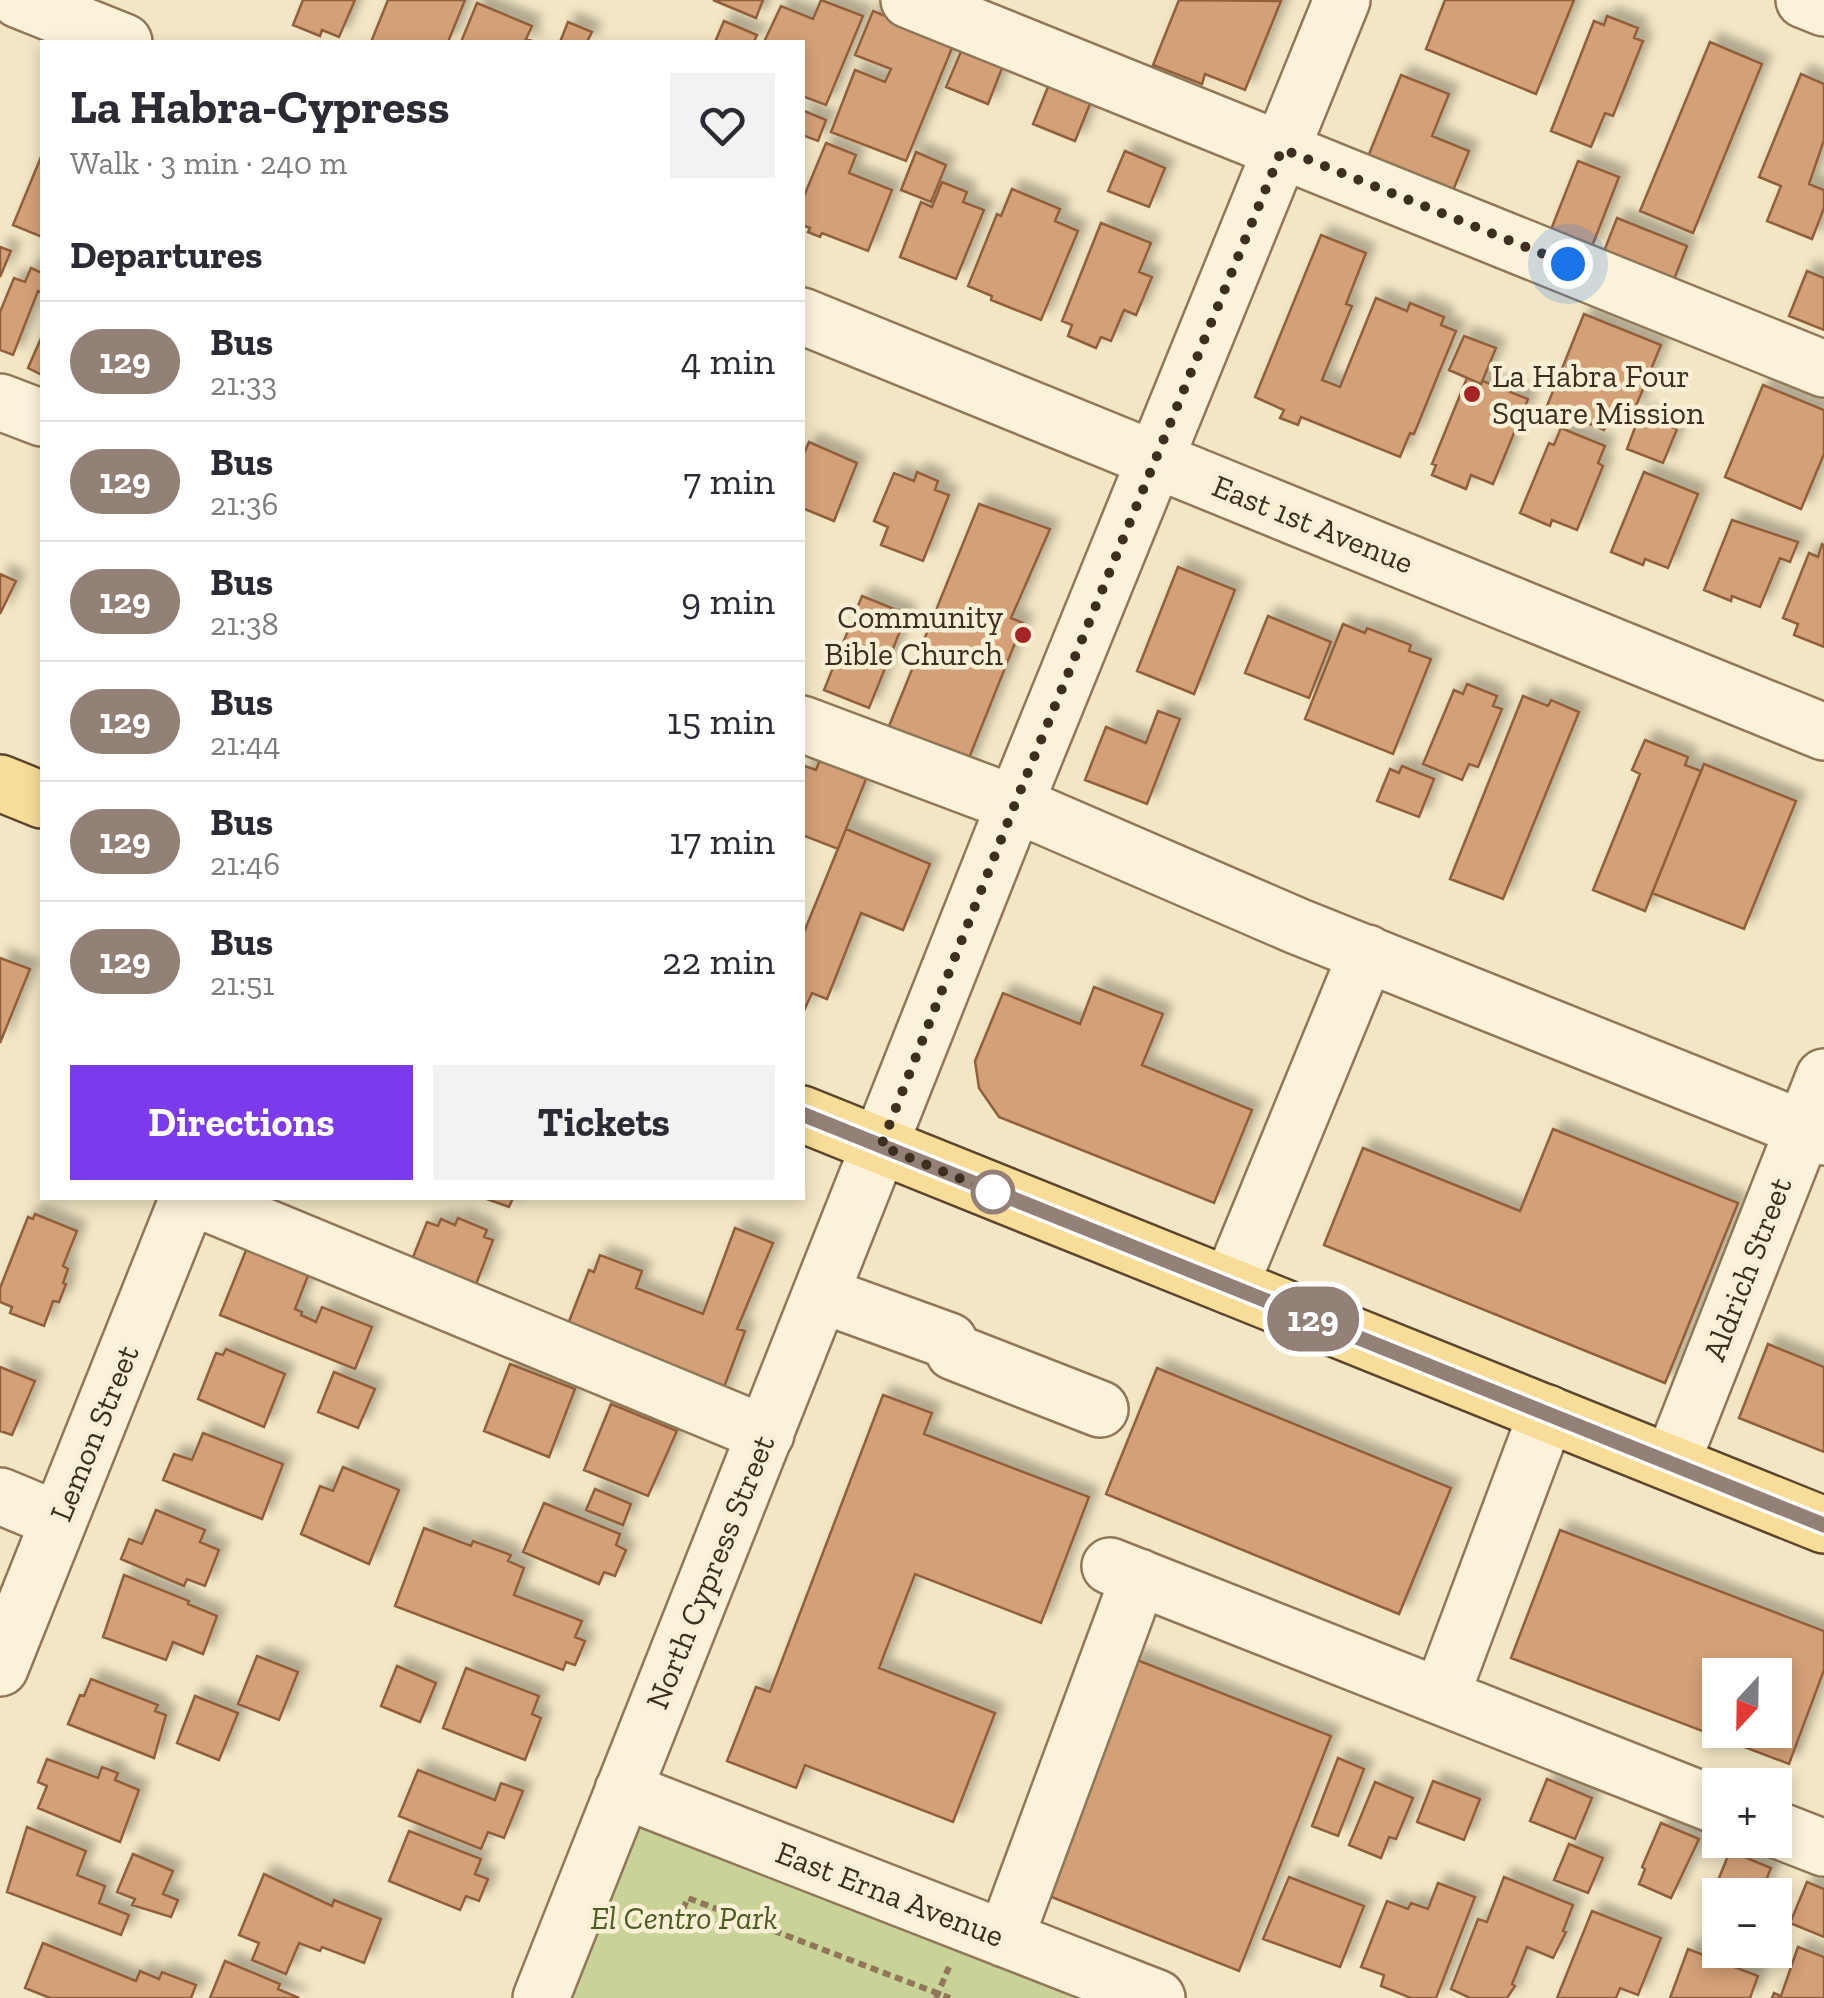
<!DOCTYPE html>
<html lang="en">
<head>
<meta charset="utf-8">
<style>
	:root { --surface:#fff; --page:#f2f2f3; --text:#2b2b33; --muted:#7c7c81; --line:#e1e1e2; --accent:#7c3aed }
	body { margin:0; font-family:"Zilla Slab",serif; background:var(--page); color:var(--text); height:100vh; display:flex; flex-direction:column; font-size:38px; white-space:nowrap }
	* { box-sizing:border-box; margin:0 }
	p { font-size:32px; color:var(--muted) }
	.icon { flex:none; width:55px; height:55px; fill:none; stroke:currentColor; stroke-width:2; stroke-linecap:round; stroke-linejoin:round }
	.map { position:relative; flex:1; overflow:hidden }
	.details { position:absolute; left:40px; top:40px; width:765px; height:1160px; display:flex; flex-direction:column; background:var(--surface); border-radius:0px; box-shadow:0 5px 15px #0003 }
	.details>* { flex:none }
	.badge { padding:0 20px; border-radius:32px; font-size:35px; line-height:65px }
	.needle { width:65px; rotate:202deg }
	.buttons { position:absolute; left:1702px; top:1658px; display:grid; gap:20px }
	.buttons a { display:grid; place-items:center; width:90px; height:90px; border-radius:0px; background:var(--surface); box-shadow:0 5px 15px #0003; font-size:50px }
	.you { position:absolute; width:50px; height:50px; margin:-25px; border:8px solid #fff; border-radius:50%; background:#1a73e8; box-shadow:0 0 0 15px #1a73e833 }
	.map>.badge { position:absolute; translate:-50% -50%; box-shadow:0 0 0 5px #fff }
	h2 { padding:0 30px; font-size:38px; line-height:90px }
	.round { display:grid; place-items:center; flex:none; width:105px; height:105px; border-radius:0px; background:var(--page) }
	.headline { display:flex; align-items:center; justify-content:space-between; height:170px; padding:0 30px }
	h1 { font-size:48px; font-weight:700; line-height:75px }
	.cta { display:flex; gap:20px; margin-top:auto; padding:20px 30px }
	.cta a { flex:1; height:115px; border-radius:0px; background:var(--accent); color:#fff; font-size:40px; font-weight:700; line-height:115px; text-align:center }
	.cta a+a { background:var(--page); color:var(--text) }
	ul { padding:0; list-style:none }
	li { display:flex; align-items:center; gap:30px; height:120px; padding:0 30px; border-top:2px solid var(--line) }
	li div { flex:1 }
	li b { display:block; font-size:38px }
	li em { font-style:normal }
	li .badge { min-width:110px; font-weight:700; text-align:center }
	.map>svg:first-child { display:block }
</style>
</head>
<body>
<div class="map">
<svg width="1824" height="1998" viewBox="0 0 1824 1998">
	<defs>
		<filter id="shadow"><feDropShadow dx="9" dy="-9" stdDeviation="5" flood-color="#0004"/></filter>
	</defs>
	<rect width="100%" height="100%" fill="#f2e6c4"/>
	<path fill="#c9d297" d="M640,1819l521,179h-599z"/>
	<path fill="#d4a077" stroke="#90603c" stroke-width="2.5" fill-rule="evenodd" filter="url(#shadow)" d="M303,0h52l-16,37 -17,-7 -2,6 -27,-11z
		M388,0h77l-17,42h-77z
		M713,0h50l-7,18z
		M821,0l42,16 -37,89 -24,-9v-54h-38l17,-36 32,13z
		M1179,0l102,1 -36,89 -40,-16 -3,10 -49,-19z
		M1445,0h129l-38,94 -110,-45z
		M477,3l55,23 -6,13 9,3h-74z
		M873,11l81,32 -48,118 -75,-29 24,-62 30,12 6,-13 -36,-14z
		M1607,16l31,12 -4,10 9,3 -30,75 -8,-3 -14,34 -40,-16 43,-110 10,4z
		M724,21l33,14 -3,7h-39z
		M568,22l24,10 -5,10h-27z
		M1710,42l52,22 -69,169 -53,-22z
		M963,47l41,16 -16,41 -42,-17z
		M1801,74l23,10v56l-15,44 15,6v18l-12,31 -45,-18 14,-35 -22,-9z
		M1401,75l48,19 -17,42 37,15 -17,42 -85,-34z
		M1050,82l42,17 -17,42 -42,-17z
		M802,110l24,10 -8,21 -16,-6z
		M826,143l30,12 -7,18 43,17 -24,61 -46,-18 -2,4 -12,-5 2,-4 -8,-3v-24z
		M1125,151l40,17 -16,39 -41,-16z
		M916,152l30,13 -15,37 -30,-12z
		M41,157h1v80l-29,-12z
		M1578,161l41,16 -28,72 -41,-17z
		M942,182l25,10 -4,10 21,8 -28,69 -56,-22 21,-55 11,5z
		M1012,189l48,20 -5,12 23,10 -37,89 -50,-20 1,-4 -24,-10 29,-72 4,2z
		M1617,218l70,28 -16,41 -70,-28z
		M1101,223l50,20 -12,29 13,5 -16,38 -12,-5 -13,31 -10,-4 -5,11 -28,-12 4,-11 -10,-4z
		M1321,235l45,18 -20,51 6,2 -30,74 18,7 36,-89 31,13 3,-8 34,14 -3,8 15,6 -42,103 -4,-1 -10,24 -99,-40 -3,8 -18,-7 4,-8 -29,-13z
		M0,247l11,4 -11,26z
		M31,268l11,5v20l-4,-2 -25,64 -13,-5v-38l14,-34 11,4z
		M1807,271l17,7v52l-35,-14z
		M1584,314l77,31 -27,66 -19,-8 -11,27 -57,-24z
		M42,336v39l-14,-7z
		M1464,336l32,12 -15,36 -32,-14z
		M1467,378l14,6 2,-3 45,18 -35,85 -22,-9 -5,14 -34,-14 4,-10 -4,-1z
		M1763,385l61,25v44l-23,55 -76,-32z
		M1640,414l37,15 -14,34 -36,-14z
		M1561,428l44,18 -7,17 5,3 -26,64 -25,-10 -2,6 -30,-13 29,-70 5,2z
		M809,442l48,21 -23,58 -32,-13v-50z
		M917,472l21,9 -3,9 14,5 -26,66 -42,-16 7,-18 -14,-6 20,-48 20,8z
		M1644,472l54,22 -30,74 -23,-9 -2,6 -32,-13z
		M979,504l71,25 -39,89 12,5 -58,145 -80,-32z
		M1732,520l66,22 -8,20 -10,-4 -20,49 -28,-11 -1,5 -27,-11z
		M1822,544l2,1v102l-30,-12 4,-11 -15,-6 26,-65 9,4z
		M1178,567l57,23 -41,104 -57,-23z
		M0,574l16,7 -16,33z
		M862,596l45,18 -38,94 -45,-18z
		M1268,616l63,26 -22,56 -64,-25z
		M1343,624l22,9 2,-5 44,17 -2,6 22,8 -38,95 -88,-35z
		M1467,684l30,12 -4,10 9,3 -24,58 -9,-3 -7,16 -39,-16 31,-74 9,4z
		M1523,696l25,10 3,-6 28,12 -76,187 -53,-20z
		M1158,711l22,8 -33,85 -62,-24 21,-53 40,16z
		M1645,740l43,17 -3,8 16,6 -56,140 -52,-21 47,-116 -8,-4z
		M820,760l46,19 -28,70 -36,-14v-63l3,-6 11,4z
		M1704,764l92,37 -52,128 -92,-36z
		M1402,766l32,13 -15,38 -42,-16 13,-32 9,4z
		M846,829l84,35 -27,66 -42,-17 -34,86 -15,-6 -10,22v-78z
		M0,958l30,11 -30,74z
		M1094,987l69,27 -21,51 110,45 -38,93 -215,-86 -20,-29 -4,-27 28,-68 77,31z
		M1553,1129l185,74 -73,180 -341,-138 39,-97 157,63z
		M484,1198h29l-4,9z
		M35,1214l42,17 -14,35 5,3 -5,14 3,1 -7,18 -6,-1 -9,25 -34,-13 2,-6 -12,-5v-14l28,-71 5,2z
		M458,1218l29,12 -3,7 9,3 -18,47 -64,-25 16,-40 11,4 3,-7 14,6z
		M735,1228l38,15 -36,86 8,2 -25,67 -157,-61 26,-67 5,2 6,-17 42,16 -6,17 67,26z
		M247,1248l62,25 -14,36 7,3 -1,3 15,7 6,-15 50,20 -17,42 -135,-54z
		M1768,1344l56,23v85l-85,-34z
		M226,1349l59,25 -21,53 -66,-28 18,-46 7,2z
		M510,1364l65,25 -26,68 -65,-26z
		M0,1367l35,14 -23,54 -12,-4z
		M1157,1368l294,120 -52,126 -293,-120z
		M334,1372l41,17 -17,39 -40,-16z
		M883,1395l49,18 -8,21 165,63 -48,126 -126,-49 -36,94 116,45 -42,109 -148,-57 -9,23 -69,-27 29,-74 14,5z
		M611,1404l66,27 -29,65 -64,-26z
		M203,1433l80,31 -21,55 -99,-39 11,-26 18,6z
		M343,1467l56,23 -30,74 -68,-30 19,-48 13,5z
		M595,1489l36,15 -8,21 -37,-15z
		M544,1503l76,31 -4,11 10,5 -11,26 -11,-4 -5,12 -76,-32z
		M156,1510l49,20 -5,12 19,8 -14,36 -18,-7 -3,7 -63,-27 8,-20 13,5z
		M424,1528l47,18 2,-5 38,14 -3,6 16,7 -10,27 68,26 -7,16 10,4 -10,24 -9,-3 -3,8 -168,-64z
		M1560,1530l264,101v39l-35,94 -278,-106zM1720,1675h55v55h-55z
		M124,1575l65,26 -1,3 29,12 -14,38 -30,-12 -7,18 -63,-23z
		M257,1656l41,16 -19,48 -41,-16z
		M1132,1658l199,78 -92,235 -200,-79z
		M397,1666l39,17 -16,39 -39,-16z
		M466,1668l73,28 -7,18 9,4 -16,42 -82,-32z
		M91,1679l67,26 -3,6 11,4 -12,43 -86,-34 12,-29 4,1z
		M195,1696l43,17 -19,47 -42,-17z
		M1338,1758l26,11 -26,67 -26,-10z
		M47,1759l51,19 4,-11 16,6 -3,7 24,10 -19,52 -82,-34 9,-22 -9,-4z
		M418,1770l77,30 6,-17 22,8 -19,47 -16,-6 -7,17 -82,-33z
		M1547,1779l45,19 -17,41 -45,-18z
		M1433,1781l47,18 -16,41 -47,-18z
		M1375,1782l38,16 -17,41 -7,-2 -8,21 -32,-13z
		M1661,1823l38,16 -28,59 -32,-14 6,-15 -3,-2z
		M27,1827l59,24 -9,24 28,11 -6,17 30,12 -8,20 -114,-43z
		M409,1831l72,28 -6,15 13,5 -9,22 -13,-5 -6,14 -71,-29z
		M1569,1844l34,14 -15,35 -34,-13z
		M1730,1851l41,17 -11,27h-40v3l-8,-3z
		M133,1854l40,17 -10,23 15,6 -7,17 -39,-12 3,-6 -18,-7z
		M264,1874l68,32 2,-6 47,19 -17,44 -42,-16 -2,4 -21,-8 -13,31 -34,-14 7,-17 -20,-8z
		M1289,1877l75,29 -24,61 -77,-28z
		M1504,1877l69,28 -10,26 3,1 -13,26 -26,-11 -15,37 3,2 -8,12h-37l-19,-9 27,-70 9,3z
		M1807,1882l17,7v48l-34,-14z
		M1438,1883l37,14 -39,101h-25l-30,-12 3,-11 -23,-8 26,-66 21,8 3,-6 17,6z
		M1592,1911l69,27 -23,57 -18,-7 -4,10h-59z
		M43,1943l93,38 4,-10 19,8 3,-7 34,13 -5,13h-141l-25,-10z
		M1798,1947l26,10v41h-52l2,-5 7,3z
		M1688,1949l70,27 -8,22h-80z
		M225,1961l55,23 -2,5 21,9h-89z"/>
	<g fill="none" stroke-linecap="round" stroke-linejoin="round">
		<defs>
			<path id="minor" d="M19,0l105,42
				M909,0l915,369
				M1804,0l20,8
				M802,316l1022,416
				M0,402l42,16
				M802,724l213,80 282,122 527,211
				M195,1198l571,236
				M1230,1286l137,-333
				M822,1295l127,46 5,11 146,57
				M1672,1462l152,-385
				M0,1496l58,24
				M1110,1566l610,241
				M0,1668l188,-470
				M1441,1696l106,-283
				M623,1790l534,208
				M1775,1829l49,19
				M1005,1939l134,-362
				M541,1998l474,-1194 327,-804"/>
			<path id="major" d="M0,783l42,17
				M802,1114l1022,411"/>
		</defs>
		<use href="#minor" stroke="#8f7758" stroke-width="60"/>
		<use href="#major" stroke="#5c442d" stroke-width="60"/>
		<path stroke="#8f7758" stroke-width="6" stroke-dasharray="8 5" stroke-linecap="butt" d="M633,1909l42,18 13,-29 262,100
			M936,1998l13,-31"/>
		<use href="#minor" stroke="#fcf2d9" stroke-width="55"/>
		<use href="#major" stroke="#f8dd99" stroke-width="55"/>
	</g>
	<g fill="none" stroke-linecap="round" stroke-linejoin="round">
		<defs>
			<path id="line" d="M802,1114l1022,411"/>
		</defs>
		<use href="#line" stroke="#fff" stroke-width="22"/>
		<use href="#line" stroke="#938177" stroke-width="15"/>
		<path stroke="#3e2e1e" stroke-width="10" stroke-dasharray="0 18" d="M993,1192l-112,-46 134,-342 267,-655 286,115"/>
	</g>
	<g fill="#a42523" stroke="#f9efd5" stroke-width="4">
		<circle cx="1472" cy="394" r="10"/>
		<circle cx="1023" cy="635" r="10"/>
	</g>
	<circle fill="#fff" stroke="#938177" stroke-width="5" cx="993" cy="1192" r="20"/>
	<g text-anchor="middle" dominant-baseline="central" stroke-width="9" stroke-linejoin="round" paint-order="stroke">
		<g font-size="32" fill="#3e2e1e" stroke="#f9efd5" text-anchor="start">
			<text x="1492" y="376">La Habra Four<tspan x="1492" dy="37">Square Mission</tspan></text>
			<text x="1003" y="617" text-anchor="end">Community<tspan x="1003" dy="37">Bible Church</tspan></text>
		</g>
		<g font-size="32" fill="#3e2e1e" stroke="#f9efd5">
			<text transform="translate(1313 524) rotate(22)">East 1st Avenue</text>
			<text transform="translate(1747 1269) rotate(-69)">Aldrich Street</text>
			<text transform="translate(94 1433) rotate(-68)">Lemon Street</text>
			<text transform="translate(710 1572) rotate(-68)">North Cypress Street</text>
			<text transform="translate(890 1894) rotate(21)">East Erna Avenue</text>
		</g>
		<g font-size="32" font-style="italic" fill="#4c5c22" stroke="#f9efd5">
			<text x="684" y="1918">El Centro Park</text>
		</g>
	</g>
</svg>
<div class="buttons">
<a><svg class="needle" viewBox="-14 -14 28 28"><path d="M0-13l5 13h-10z" fill="#e53935"/><path d="M0 13l5-13h-10z" fill="#7c7c81"/></svg></a>
<a>+</a>
<a>−</a>
</div>
<div class="you" style="left:1568px;top:264px"></div>
<b class="badge" style="left:1313px;top:1319px;background:#938177;color:#fff">129</b>
<section class="details">
<div class="headline"><div><h1>La Habra-Cypress</h1><p>Walk · 3 min · 240 m</p></div><a class="round"><svg class="icon" aria-label="heart" viewBox="0 0 24 24"><path d="M12 20l-8-8c-3-5 5-10 8-4 3-6 11-1 8 4z"/></svg></a></div>
<h2>Departures</h2>
<ul>
<li><span class="badge" style="background:#938177;color:#fff">129</span><div><b>Bus</b><p>21:33</p></div><em>4 min</em></li>
<li><span class="badge" style="background:#938177;color:#fff">129</span><div><b>Bus</b><p>21:36</p></div><em>7 min</em></li>
<li><span class="badge" style="background:#938177;color:#fff">129</span><div><b>Bus</b><p>21:38</p></div><em>9 min</em></li>
<li><span class="badge" style="background:#938177;color:#fff">129</span><div><b>Bus</b><p>21:44</p></div><em>15 min</em></li>
<li><span class="badge" style="background:#938177;color:#fff">129</span><div><b>Bus</b><p>21:46</p></div><em>17 min</em></li>
<li><span class="badge" style="background:#938177;color:#fff">129</span><div><b>Bus</b><p>21:51</p></div><em>22 min</em></li>
</ul>
<div class="cta"><a>Directions</a><a>Tickets</a></div>
</section>
</div>
</body>
</html>
